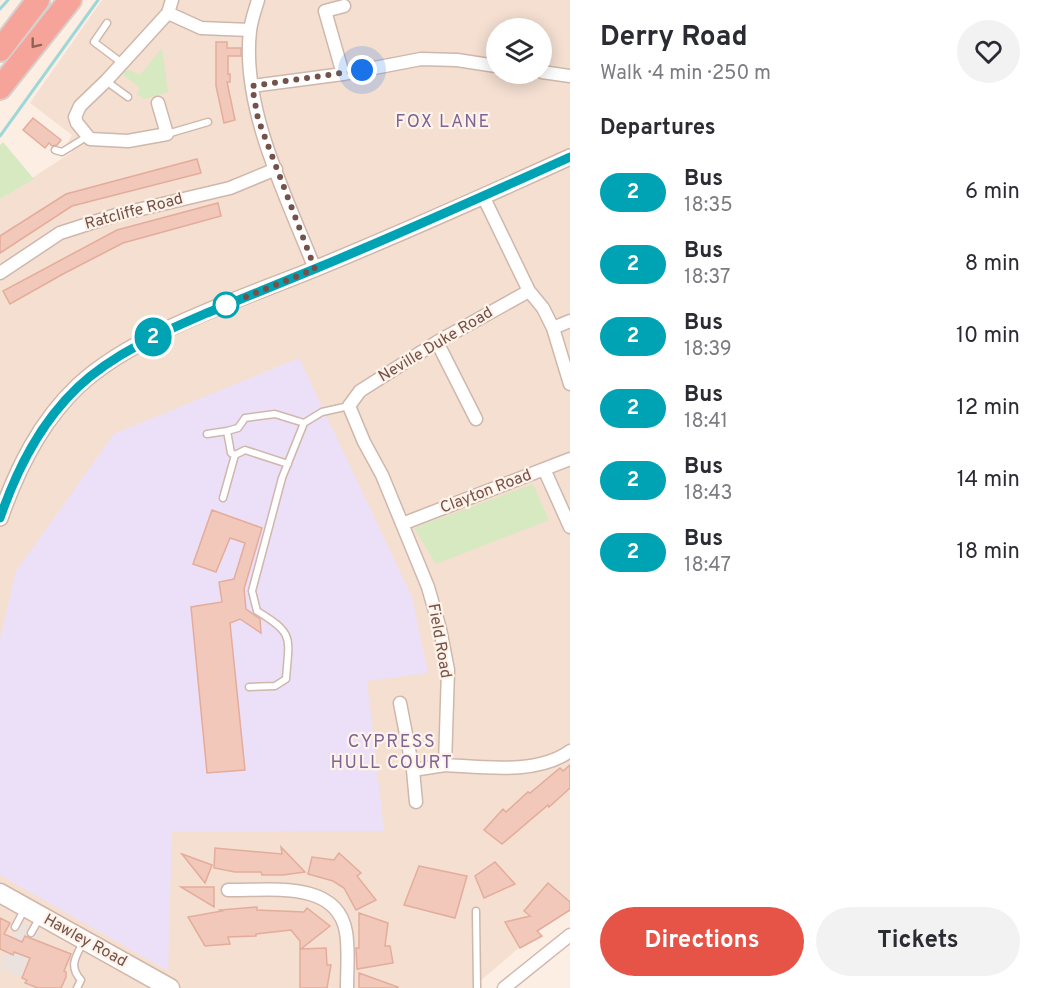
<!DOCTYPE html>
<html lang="en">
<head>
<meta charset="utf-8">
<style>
	:root { --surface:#fff; --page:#f2f2f3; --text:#2b2b33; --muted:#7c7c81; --accent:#e65448 }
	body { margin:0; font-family:Overpass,sans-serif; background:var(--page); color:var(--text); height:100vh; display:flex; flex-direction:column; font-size:22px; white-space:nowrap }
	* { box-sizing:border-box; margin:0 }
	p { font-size:20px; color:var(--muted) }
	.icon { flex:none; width:33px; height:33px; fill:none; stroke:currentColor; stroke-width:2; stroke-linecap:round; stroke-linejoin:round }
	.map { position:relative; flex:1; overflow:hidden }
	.details { display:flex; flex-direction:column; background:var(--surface); width:480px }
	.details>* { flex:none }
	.badge { padding:0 12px; border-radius:20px; font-size:21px; line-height:39px }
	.tools { position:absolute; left:486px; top:18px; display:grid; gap:12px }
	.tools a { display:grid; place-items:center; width:66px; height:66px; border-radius:50%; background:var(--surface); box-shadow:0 3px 15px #0003; font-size:30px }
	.you { position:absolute; width:30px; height:30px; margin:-15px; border:4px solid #fff; border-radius:50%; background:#1a73e8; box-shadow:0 0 0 9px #1a73e833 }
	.map>.badge { position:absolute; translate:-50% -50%; box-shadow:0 0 0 3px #fff }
	h2 { padding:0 30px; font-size:22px; line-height:54px }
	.round { display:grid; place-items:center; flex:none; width:63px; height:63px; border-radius:32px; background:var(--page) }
	.overview { display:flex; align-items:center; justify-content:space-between; height:102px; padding:0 30px }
	h1 { font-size:28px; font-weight:700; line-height:45px }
	.button { display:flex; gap:12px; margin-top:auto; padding:12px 30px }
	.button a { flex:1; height:69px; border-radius:36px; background:var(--accent); color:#fff; font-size:24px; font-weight:700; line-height:69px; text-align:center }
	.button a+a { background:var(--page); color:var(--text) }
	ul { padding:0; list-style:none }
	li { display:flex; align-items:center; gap:18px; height:72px; padding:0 30px }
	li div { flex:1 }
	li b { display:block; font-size:22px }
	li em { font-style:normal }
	li .badge { min-width:66px; font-weight:700; text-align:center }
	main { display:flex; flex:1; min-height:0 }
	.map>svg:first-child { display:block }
</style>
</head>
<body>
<main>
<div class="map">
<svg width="570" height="988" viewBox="0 0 570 988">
	<rect width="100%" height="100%" fill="#fceee3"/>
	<path fill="#f4dfd1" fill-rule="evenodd" d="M102,0h468v904l-98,84h-472v-789l72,-47 -5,-8 5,-9 -42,-32zM496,28h46v46h-46z"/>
	<path fill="#ebe2de" d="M20,922l20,10 -19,45 -21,-9 1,-6z"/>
	<path fill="#ece0f8" d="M299,358l113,239 16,76 -61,8 17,150 -212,1 -4,139 -168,-96v-236l16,-68 98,-137z"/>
	<path fill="#d7e9c1" d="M162,48l6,44 -24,7 -7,-5 3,-6 -20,-16 10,-2 10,5z
		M3,142l31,37 -34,20v-54z
		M533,484l16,36 -113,44 -22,-36z"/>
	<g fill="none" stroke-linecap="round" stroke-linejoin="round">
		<path stroke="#9ed7d7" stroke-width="3" d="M0,9l8,-9
			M0,136l98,-136"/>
	</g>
	<path fill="#f1c8ba" stroke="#e4ac9b" stroke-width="1.5" d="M216,42h11v6h14v8h-13v18h2v8h-3l8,38 -11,3 -8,-37z
		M33,118l28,22 -4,5 -5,1 -3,-3 -4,5 -22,-18z
		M197,159l4,14 -129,33 -72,47v-17l66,-42z
		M218,203l3,13 -98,27 -60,31 -53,30 -7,-13 114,-61z
		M212,510l50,18 -18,61 2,20 14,10 1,14 -21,-14 -10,4 15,147 -38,3 -16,-166 31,-5 -3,-20 15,-3 11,-36 -15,-5 -14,34 -23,-8z
		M570,765v23l-21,19 -1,-2 -46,39 -18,-14 19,-21 3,3 22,-20 2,1 30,-25 3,3z
		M281,847l24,25 -22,3h-21l-1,-3h-26l-21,-4 1,-20 67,6z
		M339,853l22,20 -4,3 19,24 -20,10 -12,-22 -11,-7 -25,-7 4,-17 22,3z
		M182,854l30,11 -7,18z
		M495,862l20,22 -31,14 -9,-22z
		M419,866l48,10 -12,42 -51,-13z
		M548,883l22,19v8l-33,21 5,5 -22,12 -15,-26 25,-6 -6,-5z
		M181,887h33v20z
		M257,907v3l47,2 3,-4 23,18 -29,23 25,-1 1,17h4l-4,23h-27v-47l-9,-11 -35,4v2l-28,1 2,7 -25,2 -17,-29 34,-6 -2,-1z
		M359,913l29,10 -3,23h5l3,17 -36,6 -1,-21h3z
		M0,918l10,5 -6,11 18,8 3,-6 46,18 -7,17 2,1v5l-5,11h-23l-13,-5 2,-3 -5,-2 8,-20 -16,-6 -1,3 -13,-6z
		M359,973l39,14 -1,1h-38z"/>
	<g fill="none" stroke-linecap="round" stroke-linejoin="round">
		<defs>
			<path id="service" d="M107,23l-13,19 28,21
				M106,81l22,16
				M167,134l41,-12
				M55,150l7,2 26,-16
				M207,434l20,-3
				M235,455l-4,-2 -4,-22 11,-3 7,-10 30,-4 29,9
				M223,498l12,-43 10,-5 43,14
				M249,687l26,-1 11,-7c3,-42 9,-45 -29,-68l-5,-20 30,-113 22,-55 18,-11 27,-6
				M476,911l1,77
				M15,927l9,-17
				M31,933l8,-14
				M77,988l4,-8c-13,-14 -5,-24 3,-39"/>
			<path id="minor" d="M258,0c-3,10 -7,21 -8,31 -9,77 37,167 65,238
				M168,13l33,15 49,2
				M542,72l28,4
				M343,74l-18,-63 19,-5
				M252,86l91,-12 78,-15 36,1 39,6
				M158,103l9,31 -39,7 -38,-2 -13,-16 -2,-6 5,-11 26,-25 62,-68 4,-13
				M483,196l46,95 14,17 10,20 17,56
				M0,273l60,-40 56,-18 114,-27 46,-19
				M529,291l-92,51 -77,49 -11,15 15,36 18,33 46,112 12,42 8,41 -3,95c39,2 92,10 125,-14
				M553,328l17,-7
				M437,342l39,77
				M544,469l26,58
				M402,524l168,-65
				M400,703l13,67 3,32
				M413,770l32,-5
				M228,890c40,1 109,-11 118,42 3,18 1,38 1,56
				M504,988l66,-53"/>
			<path id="tertiary" d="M0,518c17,-49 40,-96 78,-132 57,-53 162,-87 234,-116 87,-36 173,-74 258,-113"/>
			<path id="secondary" d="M0,893l170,95"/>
			<path id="motorway" d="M0,50l38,-50
				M0,88l70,-88"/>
		</defs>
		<use href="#service" stroke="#cfb7ac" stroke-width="9"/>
		<use href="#minor" stroke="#cfb7ac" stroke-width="15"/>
		<use href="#tertiary" stroke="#cfb7ac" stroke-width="18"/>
		<use href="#secondary" stroke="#d2b6a9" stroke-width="21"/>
		<use href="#motorway" stroke="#d8cfcc" stroke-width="26"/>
		<use href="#service" stroke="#fff" stroke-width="6"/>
		<use href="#minor" stroke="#fff" stroke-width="12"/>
		<use href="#tertiary" stroke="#fff" stroke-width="15"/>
		<use href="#secondary" stroke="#fff" stroke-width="18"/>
		<use href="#motorway" stroke="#f6a499" stroke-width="22"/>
	</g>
	<defs><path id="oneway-chevron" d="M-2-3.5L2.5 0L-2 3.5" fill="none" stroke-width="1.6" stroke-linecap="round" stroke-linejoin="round" transform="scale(1.5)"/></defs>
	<use stroke="#8e6259" href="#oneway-chevron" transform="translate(35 44) rotate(128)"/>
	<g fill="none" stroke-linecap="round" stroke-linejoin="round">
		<defs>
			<path id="line" d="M0,518c17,-49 40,-95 78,-131 36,-34 85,-55 129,-74 37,-15 73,-30 110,-45 85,-35 169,-73 253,-111"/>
		</defs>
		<use href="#line" stroke="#fff" stroke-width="14"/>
		<use href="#line" stroke="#00a3b4" stroke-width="9"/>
		<path stroke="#745249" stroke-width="6" stroke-dasharray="0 10.8" d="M226,305l89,-36 -57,-150 -6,-33 110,-16"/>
	</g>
	<circle fill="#fff" stroke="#00a3b4" stroke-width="3" cx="226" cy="305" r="12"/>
	<g text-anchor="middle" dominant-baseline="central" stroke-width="4.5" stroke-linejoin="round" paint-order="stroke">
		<g font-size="16" fill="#745249" stroke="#fff3e9">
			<text transform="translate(134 212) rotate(-15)">Ratcliffe Road</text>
			<text transform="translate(436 345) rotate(-31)">Neville Duke Road</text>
			<text transform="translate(486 492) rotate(-21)">Clayton Road</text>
			<text transform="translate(439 641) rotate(80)">Field Road</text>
			<text transform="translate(85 941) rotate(29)">Hawley Road</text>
		</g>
		<g font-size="18" letter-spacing="1.5" fill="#7f6497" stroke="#fff3e9">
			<text x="443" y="122">FOX LANE</text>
			<text x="392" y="742">CYPRESS<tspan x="392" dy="21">HULL COURT</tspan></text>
		</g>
	</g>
</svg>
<div class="tools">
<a><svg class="icon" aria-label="layers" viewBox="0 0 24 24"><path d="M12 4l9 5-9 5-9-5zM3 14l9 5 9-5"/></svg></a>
</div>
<div class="you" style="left:362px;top:70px"></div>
<b class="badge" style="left:153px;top:337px;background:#00a3b4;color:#fff">2</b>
</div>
<section class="details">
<div class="overview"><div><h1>Derry Road</h1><p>Walk · 4 min · 250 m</p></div><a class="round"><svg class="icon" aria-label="heart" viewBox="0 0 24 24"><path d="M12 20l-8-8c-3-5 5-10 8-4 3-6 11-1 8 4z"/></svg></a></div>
<h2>Departures</h2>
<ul>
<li><span class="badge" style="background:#00a3b4;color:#fff">2</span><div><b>Bus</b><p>18:35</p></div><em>6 min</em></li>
<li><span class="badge" style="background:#00a3b4;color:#fff">2</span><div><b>Bus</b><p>18:37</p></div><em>8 min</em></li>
<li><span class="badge" style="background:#00a3b4;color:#fff">2</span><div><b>Bus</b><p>18:39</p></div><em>10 min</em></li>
<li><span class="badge" style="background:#00a3b4;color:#fff">2</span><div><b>Bus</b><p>18:41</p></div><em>12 min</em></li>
<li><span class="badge" style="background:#00a3b4;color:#fff">2</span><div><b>Bus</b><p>18:43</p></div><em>14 min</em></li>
<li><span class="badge" style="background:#00a3b4;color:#fff">2</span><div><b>Bus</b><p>18:47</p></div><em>18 min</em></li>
</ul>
<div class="button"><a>Directions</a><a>Tickets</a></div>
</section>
</main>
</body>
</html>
